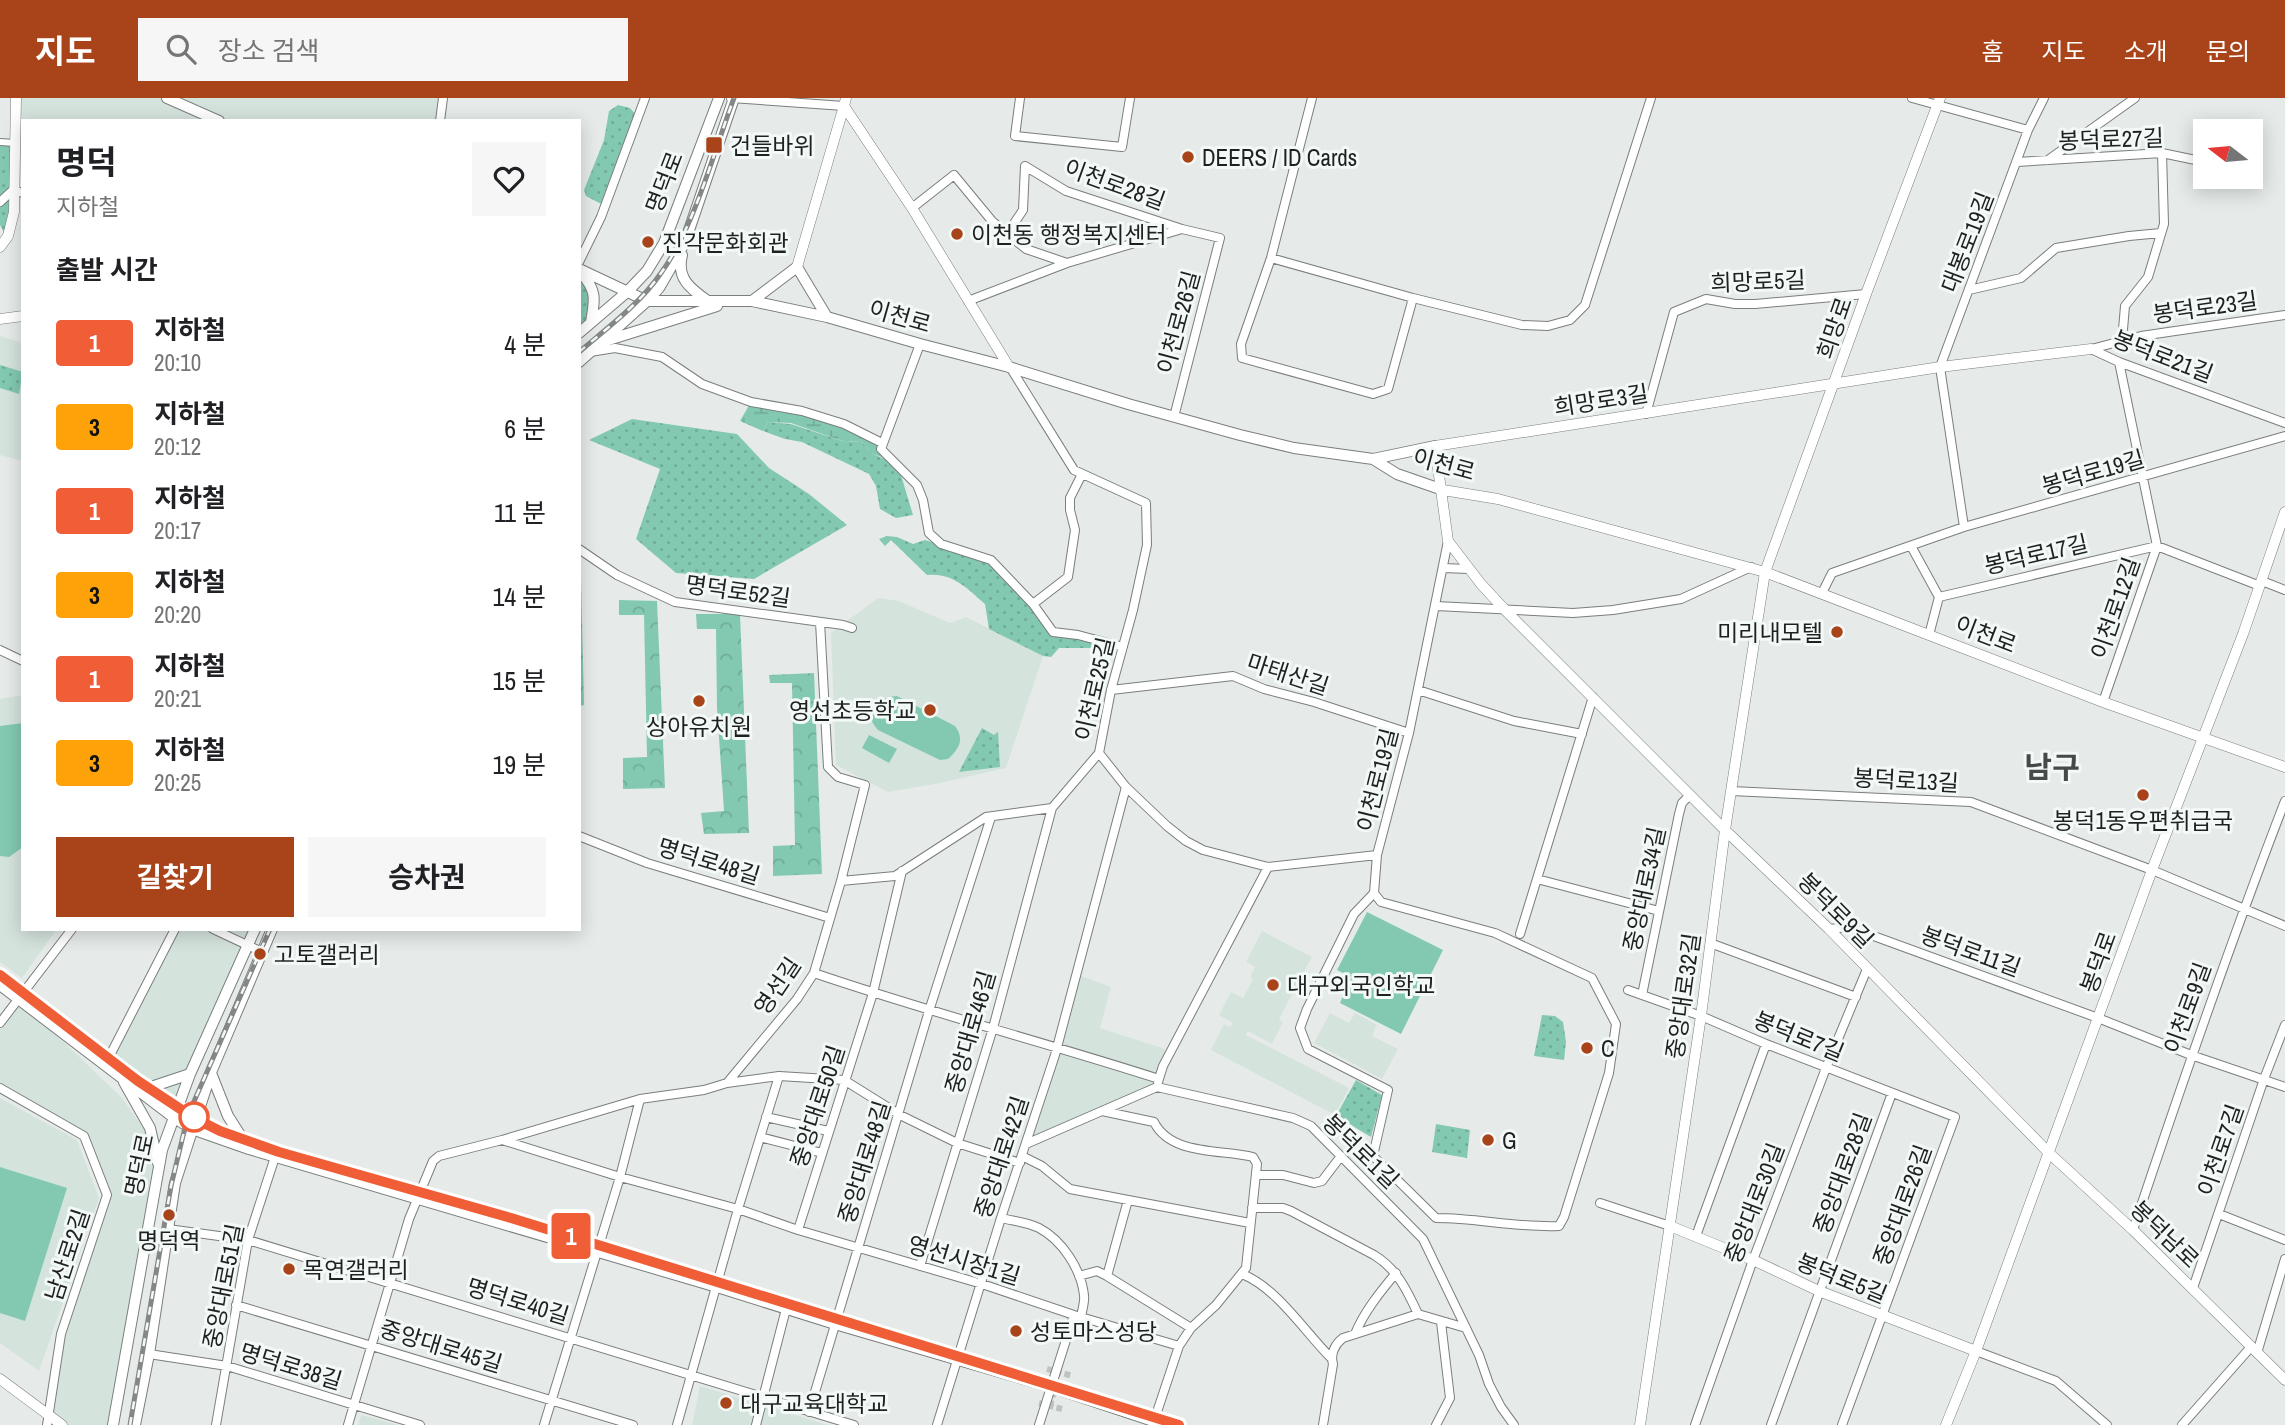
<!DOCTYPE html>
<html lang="ko">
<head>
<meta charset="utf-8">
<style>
	:root { --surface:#fff; --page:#f6f6f6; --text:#202124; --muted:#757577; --accent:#a94319 }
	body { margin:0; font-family:"Archivo Narrow","Noto Sans KR",sans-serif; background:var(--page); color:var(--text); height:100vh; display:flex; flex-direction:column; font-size:26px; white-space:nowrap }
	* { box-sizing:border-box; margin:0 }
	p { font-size:23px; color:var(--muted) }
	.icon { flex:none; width:38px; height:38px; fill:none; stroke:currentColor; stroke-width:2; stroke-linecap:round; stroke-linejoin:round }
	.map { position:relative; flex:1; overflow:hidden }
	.sheet { position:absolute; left:21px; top:21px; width:560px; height:812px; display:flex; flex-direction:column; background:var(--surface); border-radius:0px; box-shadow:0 4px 18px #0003 }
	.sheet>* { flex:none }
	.badge { padding:0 14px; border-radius:5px; font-size:24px; line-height:46px }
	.needle { width:46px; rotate:286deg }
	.fabs { position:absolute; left:2193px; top:21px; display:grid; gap:14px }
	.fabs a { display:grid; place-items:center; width:70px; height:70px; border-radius:0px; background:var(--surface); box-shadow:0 4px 18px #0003; font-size:35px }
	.map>.badge { position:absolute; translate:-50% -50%; box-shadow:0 0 0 4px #fff }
	h2 { padding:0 35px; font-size:26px; line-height:63px }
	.round { display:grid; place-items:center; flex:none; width:74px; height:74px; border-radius:0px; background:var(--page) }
	.overview { display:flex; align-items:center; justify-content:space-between; height:119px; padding:0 35px }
	h1 { font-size:33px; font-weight:700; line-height:52px }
	.primary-button { display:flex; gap:14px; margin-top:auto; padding:14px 35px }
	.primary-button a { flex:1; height:80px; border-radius:0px; background:var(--accent); color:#fff; font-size:28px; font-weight:700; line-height:80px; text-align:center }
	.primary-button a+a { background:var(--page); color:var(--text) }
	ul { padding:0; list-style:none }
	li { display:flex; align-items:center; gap:21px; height:84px; padding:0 35px }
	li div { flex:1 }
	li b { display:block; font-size:26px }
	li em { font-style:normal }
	li .badge { min-width:77px; font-weight:700; text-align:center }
	header { display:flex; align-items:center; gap:42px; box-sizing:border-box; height:98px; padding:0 35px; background:var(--accent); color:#fff }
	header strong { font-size:33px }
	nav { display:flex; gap:38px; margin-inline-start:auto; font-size:24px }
	.search { width:490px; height:63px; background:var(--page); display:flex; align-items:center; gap:18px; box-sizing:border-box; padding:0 24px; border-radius:0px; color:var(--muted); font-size:26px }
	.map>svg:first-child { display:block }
</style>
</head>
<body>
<header>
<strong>지도</strong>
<div class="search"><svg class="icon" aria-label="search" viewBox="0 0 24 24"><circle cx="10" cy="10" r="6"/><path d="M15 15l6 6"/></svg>장소 검색</div>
<nav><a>홈</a><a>지도</a><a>소개</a><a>문의</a></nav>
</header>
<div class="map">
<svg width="2285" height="1327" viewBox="0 0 2285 1327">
	<defs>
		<pattern id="grass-dots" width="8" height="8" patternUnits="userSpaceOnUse" patternTransform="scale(1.75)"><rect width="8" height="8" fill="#83c9b2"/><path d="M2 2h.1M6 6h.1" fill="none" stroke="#71ac99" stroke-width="1.8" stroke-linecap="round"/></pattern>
		<pattern id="forest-crowns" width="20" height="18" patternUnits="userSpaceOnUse" patternTransform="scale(1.75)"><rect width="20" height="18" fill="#83c9b2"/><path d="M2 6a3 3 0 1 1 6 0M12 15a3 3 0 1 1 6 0" fill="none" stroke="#71ac99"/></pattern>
		<pattern id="wetland-marsh" width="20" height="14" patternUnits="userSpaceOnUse" patternTransform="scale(1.75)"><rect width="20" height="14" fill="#83c9b2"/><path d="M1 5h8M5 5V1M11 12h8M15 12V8" fill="none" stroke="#71ac99"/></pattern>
	</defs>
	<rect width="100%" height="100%" fill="#e6ebe9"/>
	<path fill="#d5e3dd" d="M16,0h147l52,23h-192v10l-8,2z
		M167,0h276l-3,23h-221z
		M0,238l23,7v118l-23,-6z
		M878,500l21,3 51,22 16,-6 77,39 -37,112 -66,15 -52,9 -52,-27 -5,-132z
		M23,597v234h34l-35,49 -22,-16v-263z
		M175,831h82l-84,188 -68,-52z
		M1262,833l50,26 -33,62 4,3 -11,22 -24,-13 -2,4 103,53 -14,27 -124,-65 13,-26 6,3 3,-4 -14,-8 12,-23 12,6 10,-19 -3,-2 5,-10 -9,-5z
		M1076,876l35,13 -11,41 65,21 -8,38 -131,57z
		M19,901l103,99 31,44 6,26 -43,257h-70l15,-91 46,-139 -23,-59 -84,-48v-65z
		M1330,915l19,10 6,-10 22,12 -5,11 26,13 -16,30 -68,-36z
		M0,1000l77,42 22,58 -60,173 -39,-28z
		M700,1288l128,39h-136z
		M361,1317l38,10h-41z"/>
	<path fill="url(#grass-dots)" d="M618,7l12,3 8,9 -33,89 -19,-10 -2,-6 20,-50 5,-29z
		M0,44l15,1 -2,47 -6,48 -7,-13z
		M579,173l16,33 -16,29z
		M0,267l23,7 -4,22 -19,-6z
		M632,321l105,15 32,34 40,26 38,31 -93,54 -78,-6 -40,-34 24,-70 -71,-29z
		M768,324l23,2 54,18 16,-1 12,13 25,11 15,50 -17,3 -16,-9 -4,-23 -7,-12 -67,-32 -17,-3 -22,-8z
		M887,438l10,1 16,7 12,-4 66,20 62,72 50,10 -2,6h-42l-8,9 -8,-1 -54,-27 -4,-25c-18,-16 -33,-32 -58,-29l-36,-35 -6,6 -6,-7z
		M982,630l12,7 4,-3 2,35 -41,5z
		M1542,917l13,1 8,6 3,20 -2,18 -30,-4z
		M1356,982l26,15 -11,42 -35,-21z
		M1436,1026l34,6 -3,28 -35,-6z"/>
	<path fill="url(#forest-crowns)" d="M581,480l3,127 -5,1v-127z
		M619,502l38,1 8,187 -42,1v-31l24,-1 -3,-142h-25z
		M696,516h44l9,219 -45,1 -3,-21 23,-2 -7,-103 -1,-79h-19z
		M814,575l8,201 -49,2v-30l22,-1 -3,-162h-22l-1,-8z"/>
	<path fill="url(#wetland-marsh)" d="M751,304l51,9 80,32 -1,6 15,13 -23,-8 -12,-13 -16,1 -54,-19 -23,-1 -5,9 -23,-10z"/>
	<path fill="#83c9b2" d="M897,598l58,30c10,13 4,23 -7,33l-8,1 -62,-30c-17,-19 -3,-32 19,-34z
		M23,625v124l-14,10 -9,-1v-130z
		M869,637l28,14 -8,14 -27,-15z
		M1367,814l76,38 -42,84 -61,-31 11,-26 -14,-7z
		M0,1069l67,21 -42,133 -25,-8z"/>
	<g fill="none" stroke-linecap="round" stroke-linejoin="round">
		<path stroke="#bec3c1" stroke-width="6" stroke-dasharray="6 3" stroke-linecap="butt" d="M1047,1271l26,7
			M1039,1305l23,6
			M1050,1308l5,-19"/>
		<defs>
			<path id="pedestrian" d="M0,44l15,1"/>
			<path id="minor" d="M731,0l113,8
				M1020,0l-5,38 107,11 8,-49
				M1312,0l-41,160 -30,86 1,14 131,36 15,-5 25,-91
				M1912,0l116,32
				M440,23l3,-23
				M2048,62l87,-62
				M2017,64l145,-9 43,9
				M2250,74l8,2
				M0,104l13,-12 10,3
				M912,110l42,-33 38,46 34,28 41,14
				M1007,136l16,-24 2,-44 41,25 116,38
				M1271,160l142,40 109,27 26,1 22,-6 15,-15 66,-207
				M579,164l22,-45 44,-119
				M1969,192l52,-12 35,-30 73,-12 32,-3
				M968,203l99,-38 115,-34 38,9 -46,179
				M2122,243l3,-35 23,-29 16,-53 -2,-71
				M920,246l-39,105 36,36 6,15 6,33 12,11 50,16 42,44 20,28 25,3 45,12
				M2091,251l28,13 166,61
				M2091,251l50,-13 144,-21
				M590,254l25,-4 47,9 40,27 49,18 51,9 42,13 38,19
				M1646,316l28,-102 32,-13 29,5h20l111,-10
				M1964,429l-24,-160 88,-237 16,-32
				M1911,448l28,51 -10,38
				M579,451l38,26 58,27 168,23 9,3
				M1443,470l26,1
				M2262,483l23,9
				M1822,495l10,-20 132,-46 321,-91
				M1939,499l218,-51 103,40
				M1033,506l35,-27 7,-47 -5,-20v-12l12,-24
				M1436,508l137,7 40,-3 68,-11 70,-32
				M0,552l23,11
				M1111,592l122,-14 31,13 50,13 95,31
				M1418,592l96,31 68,13
				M2103,604l54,-156 -38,-184
				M1099,655l27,34 41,39 19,15 17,9 65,17 109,-12
				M1731,693l240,11 181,68 133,56
				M579,738l68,27 183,55
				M1537,781l122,32
				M841,783l54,-5 91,-59 66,-9 47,-55 12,-63 22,-80 14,-65 -1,-42 -72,-33 -64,-103
				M1374,795l-20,21 -47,95 -7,19 8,21 80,41 -15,66 63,62c42,0 82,10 123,8l5,-9 45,-144 7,-49 -24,-46 -97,-45 -114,-31 -7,-9 3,-38 32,-122 39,-192
				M213,831l49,23
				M1829,831l20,-2 249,91 93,37 94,32
				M1520,836l73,-237
				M1710,845l146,54
				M814,875c114,39 230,69 345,106
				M1628,892l73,26 65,28 189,73 -113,308
				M1642,897l37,-181 3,-11 8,-8
				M0,925l72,-94
				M105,967l70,-136
				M1158,984l5,-16 105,-199
				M727,985l52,-7 65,4 56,35 57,28 63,20
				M0,990l84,48 23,59 -46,139 -14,91
				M1102,1013l52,11c17,34 68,27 99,35l4,7 -11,104 -30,37 -25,23 -12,18 -25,75
				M766,1019l62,14
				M760,1039l62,16
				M502,1042l118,37 118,32 60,21 184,54 92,31 105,31
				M1026,1046l131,-57 136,31 18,8 112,113 56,116 10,29 12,23 13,18
				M1022,1058l20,10 28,23 180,34
				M1256,1077h27l31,8 8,-2 19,-25
				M1600,1105l70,23
				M1252,1110h31l8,3 83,44c23,14 33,35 44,59l48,14
				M2219,1116l66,26
				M1001,1120c12,3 26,4 38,10 23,12 42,41 45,67 1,7 -2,15 -3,22
				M168,1131l80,11 606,185
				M798,1132l75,-237 29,-122
				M2133,1132c48,-144 97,-287 152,-429
				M1696,1138l70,-192
				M920,1168l73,-238 59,-220
				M1242,1176c34,13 63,58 89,84
				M1079,1178l18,-5 10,5 21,-76
				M1107,1178l84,52
				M2193,1190l71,-209 21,-54
				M236,1207l397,120
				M1355,1236c9,-22 25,-42 41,-61
				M1976,1253l80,30 51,44
				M2257,1255l28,-94
				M149,1256l78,12 193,59
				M809,1314l120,-401 62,-194
				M216,1327l32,-185 27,-83
				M348,1327l61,-206 24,-58 6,-5 63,-16 138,-41 64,-9 23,-7 70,-84 17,-26 27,-92 24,-96 -27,-8 -10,-10 -8,-145
				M544,1327l76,-248 20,-78
				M677,1327l61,-216 41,-133
				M756,1327l30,-116
				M937,1327l64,-207 54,-163 71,-268
				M1039,1327l35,-110
				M1323,1327l10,-61c-3,-10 2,-20 10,-26l75,-24
				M1436,1327l14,-27 -9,-76
				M1695,1327l58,-165 73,-192 41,-99
				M1771,1327l121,-332
				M2182,1327l69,-78"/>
			<path id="tertiary" d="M846,0l-2,8 68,102 97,159
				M0,149l8,-11 6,-24 2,-114
				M797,169l47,-161
				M0,221l23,-3
				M2091,251l-151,18 -505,79 13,95 33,43 24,26 220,220 104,99 220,224 84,77 152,150
				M1443,392l55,9 267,73 338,130 182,65
				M1670,1128l83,34 66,31 157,60
				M0,1281l62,46
				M1640,1327l61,-409 24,-186 40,-258 101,-278 74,-196
				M1946,1327l30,-74 176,-481 91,-236 42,-122"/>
			<path id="secondary" d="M167,0l52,23
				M682,157c-6,24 9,34 27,47
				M579,171l68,32h105l75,16 93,27 89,23 119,37 112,31 54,13 79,11 24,15 46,16
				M581,175c16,17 14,27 10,49
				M752,203l45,-34 30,50
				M579,235l48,-41 20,-21 17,-28 55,-145
				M602,244l115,-36
				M579,264l68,-61 12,-13 11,-19 15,-27 49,-144
				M1373,361l62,-13
				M0,887l173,132 19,12 57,20 468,138 118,37 216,63 114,38
				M211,975l17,43 21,33
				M124,984l26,46 8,35
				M139,993l51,-17
				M113,1327l49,-275 28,-76 65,-145
				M135,1327l14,-71 26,-171 37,-113 60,-141"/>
		</defs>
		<use href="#pedestrian" stroke="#7a7e7d" stroke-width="8"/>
		<use href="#minor" stroke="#7a7e7d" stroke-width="10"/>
		<use href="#tertiary" stroke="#7a7e7d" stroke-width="11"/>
		<use href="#secondary" stroke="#7a7e7d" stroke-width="12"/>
		<use href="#pedestrian" stroke="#fff" stroke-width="6"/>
		<use href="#minor" stroke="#fff" stroke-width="8"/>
		<use href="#tertiary" stroke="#fff" stroke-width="10"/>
		<use href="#secondary" stroke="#fff" stroke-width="10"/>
		<defs>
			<path id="rail" d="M579,254c28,-24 61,-48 82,-79 33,-45 53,-122 73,-175
				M130,1327l41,-239 17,-71 82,-186"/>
		</defs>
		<use href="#rail" stroke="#848786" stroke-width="5"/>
		<use href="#rail" stroke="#f3f9f7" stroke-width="2.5" stroke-dasharray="8" stroke-linecap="butt"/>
	</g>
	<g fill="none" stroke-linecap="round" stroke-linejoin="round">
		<defs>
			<path id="line" d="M0,877l138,106 56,37 26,13 59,21 232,66 668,207"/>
		</defs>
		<use href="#line" stroke="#fff" stroke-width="16"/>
		<use href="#line" stroke="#ef5e37" stroke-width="10"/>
	</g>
	<g fill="#a94319" stroke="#f3f9f7" stroke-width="2.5">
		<rect x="705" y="38" width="18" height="18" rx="3.5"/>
		<circle cx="1188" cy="59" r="7"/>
		<circle cx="957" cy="136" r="7"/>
		<circle cx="648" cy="144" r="7"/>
		<circle cx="1837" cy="534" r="7"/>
		<circle cx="699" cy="603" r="7"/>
		<circle cx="930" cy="612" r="7"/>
		<circle cx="2143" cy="697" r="7"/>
		<circle cx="260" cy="856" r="7"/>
		<circle cx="1273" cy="887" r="7"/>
		<circle cx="1587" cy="950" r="7"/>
		<circle cx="1488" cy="1042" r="7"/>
		<circle cx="169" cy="1117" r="7"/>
		<circle cx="289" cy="1171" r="7"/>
		<circle cx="1016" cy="1233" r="7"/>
		<circle cx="726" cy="1305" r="7"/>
	</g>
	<circle fill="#fff" stroke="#ef5e37" stroke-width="3.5" cx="194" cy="1019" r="14"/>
	<g text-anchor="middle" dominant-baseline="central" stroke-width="6" stroke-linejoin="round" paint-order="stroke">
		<g font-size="23" fill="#1f2120" stroke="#f3f9f7">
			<text transform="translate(2111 41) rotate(-2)">봉덕로27길</text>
			<text transform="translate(664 84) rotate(-69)">명덕로</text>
			<text transform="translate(1115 86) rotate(20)">이천로28길</text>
			<text transform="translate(1967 144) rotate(-69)">대봉로19길</text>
			<text transform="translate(1758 183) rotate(-2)">희망로5길</text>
			<text transform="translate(2205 209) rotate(-8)">봉덕로23길</text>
			<text transform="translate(900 218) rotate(16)">이천로</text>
			<text transform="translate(1178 224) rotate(-75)">이천로26길</text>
			<text transform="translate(1834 230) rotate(-71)">희망로</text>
			<text transform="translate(2163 258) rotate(21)">봉덕로21길</text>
			<text transform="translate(1601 302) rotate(-9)">희망로3길</text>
			<text transform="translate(1444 366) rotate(15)">이천로</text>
			<text transform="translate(2093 374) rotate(-16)">봉덕로19길</text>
			<text transform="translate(2036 456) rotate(-13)">봉덕로17길</text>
			<text transform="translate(738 493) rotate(8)">명덕로52길</text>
			<text transform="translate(2115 510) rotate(-71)">이천로12길</text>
			<text transform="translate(1986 536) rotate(21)">이천로</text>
			<text transform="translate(1288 576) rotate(18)">마태산길</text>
			<text transform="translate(1094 591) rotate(-77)">이천로25길</text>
			<text transform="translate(1377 682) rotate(-76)">이천로19길</text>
			<text transform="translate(1906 682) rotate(3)">봉덕로13길</text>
			<text transform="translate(709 763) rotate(17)">명덕로48길</text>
			<text transform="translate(1644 791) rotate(-78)">중앙대로34길</text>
			<text transform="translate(1836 812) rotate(45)">봉덕로9길</text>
			<text transform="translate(1971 853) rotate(20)">봉덕로11길</text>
			<text transform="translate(2098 864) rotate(-70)">봉덕로</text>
			<text transform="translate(777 888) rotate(-56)">영선길</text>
			<text transform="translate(1683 898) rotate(-82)">중앙대로32길</text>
			<text transform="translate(2187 910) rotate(-70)">이천로9길</text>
			<text transform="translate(970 934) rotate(-74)">중앙대로46길</text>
			<text transform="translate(1799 938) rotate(22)">봉덕로7길</text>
			<text transform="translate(817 1008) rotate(-72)">중앙대로50길</text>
			<text transform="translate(2220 1052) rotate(-71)">이천로7길</text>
			<text transform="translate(1361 1053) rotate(44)">봉덕로1길</text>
			<text transform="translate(1001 1059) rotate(-72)">중앙대로42길</text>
			<text transform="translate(864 1064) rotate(-73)">중앙대로48길</text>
			<text transform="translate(139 1067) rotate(-78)">명덕로</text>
			<text transform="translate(1842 1075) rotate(-70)">중앙대로28길</text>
			<text transform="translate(1754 1105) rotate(-69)">중앙대로30길</text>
			<text transform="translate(1902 1107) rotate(-70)">중앙대로26길</text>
			<text transform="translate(2165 1136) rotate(44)">봉덕남로</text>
			<text transform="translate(67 1157) rotate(-72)">남산로2길</text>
			<text transform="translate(964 1162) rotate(17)">영선시장1길</text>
			<text transform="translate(1842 1180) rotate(22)">봉덕로5길</text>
			<text transform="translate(223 1188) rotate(-79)">중앙대로51길</text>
			<text transform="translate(518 1203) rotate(17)">명덕로40길</text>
			<text transform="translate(441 1248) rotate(17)">중앙대로45길</text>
			<text transform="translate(291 1268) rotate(17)">명덕로38길</text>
		</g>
		<g font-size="23" fill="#1f2120" stroke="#f3f9f7" text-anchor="start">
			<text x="730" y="47">건들바위</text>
			<text x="1202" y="59">DEERS / ID Cards</text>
			<text x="971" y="136">이천동 행정복지센터</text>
			<text x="662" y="144">진각문화회관</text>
			<text x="1823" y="534" text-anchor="end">미리내모텔</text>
			<text x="916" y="612" text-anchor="end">영선초등학교</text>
			<text x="699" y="628" text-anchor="middle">상아유치원</text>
			<text x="2143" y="722" text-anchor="middle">봉덕1동우편취급국</text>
			<text x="274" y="856">고토갤러리</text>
			<text x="1287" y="887">대구외국인학교</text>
			<text x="1601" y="950">C</text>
			<text x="1502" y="1042">G</text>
			<text x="169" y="1142" text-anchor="middle">명덕역</text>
			<text x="303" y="1171">목연갤러리</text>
			<text x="1030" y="1233">성토마스성당</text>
			<text x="740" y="1305">대구교육대학교</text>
		</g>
		<g font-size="30" font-weight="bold" fill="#464a49" stroke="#f3f9f7">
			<text x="2052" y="669">남구</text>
		</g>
	</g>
</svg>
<div class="fabs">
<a><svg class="needle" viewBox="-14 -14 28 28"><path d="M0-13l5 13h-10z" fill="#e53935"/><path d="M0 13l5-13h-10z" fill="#757577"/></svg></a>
</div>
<b class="badge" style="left:571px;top:1138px;background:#ef5e37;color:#fff">1</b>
<section class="sheet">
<div class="overview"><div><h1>명덕</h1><p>지하철</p></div><a class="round"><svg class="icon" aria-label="heart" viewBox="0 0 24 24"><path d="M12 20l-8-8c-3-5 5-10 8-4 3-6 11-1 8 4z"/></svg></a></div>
<h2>출발 시간</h2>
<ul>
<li><span class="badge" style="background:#ef5e37;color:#fff">1</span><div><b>지하철</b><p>20:10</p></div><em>4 분</em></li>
<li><span class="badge" style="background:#fda208;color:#111">3</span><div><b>지하철</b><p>20:12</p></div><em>6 분</em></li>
<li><span class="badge" style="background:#ef5e37;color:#fff">1</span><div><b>지하철</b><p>20:17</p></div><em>11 분</em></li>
<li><span class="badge" style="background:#fda208;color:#111">3</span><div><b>지하철</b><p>20:20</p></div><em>14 분</em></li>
<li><span class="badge" style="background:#ef5e37;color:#fff">1</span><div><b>지하철</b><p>20:21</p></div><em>15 분</em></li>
<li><span class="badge" style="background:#fda208;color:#111">3</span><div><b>지하철</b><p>20:25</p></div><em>19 분</em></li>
</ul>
<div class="primary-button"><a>길찾기</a><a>승차권</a></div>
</section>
</div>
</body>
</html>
